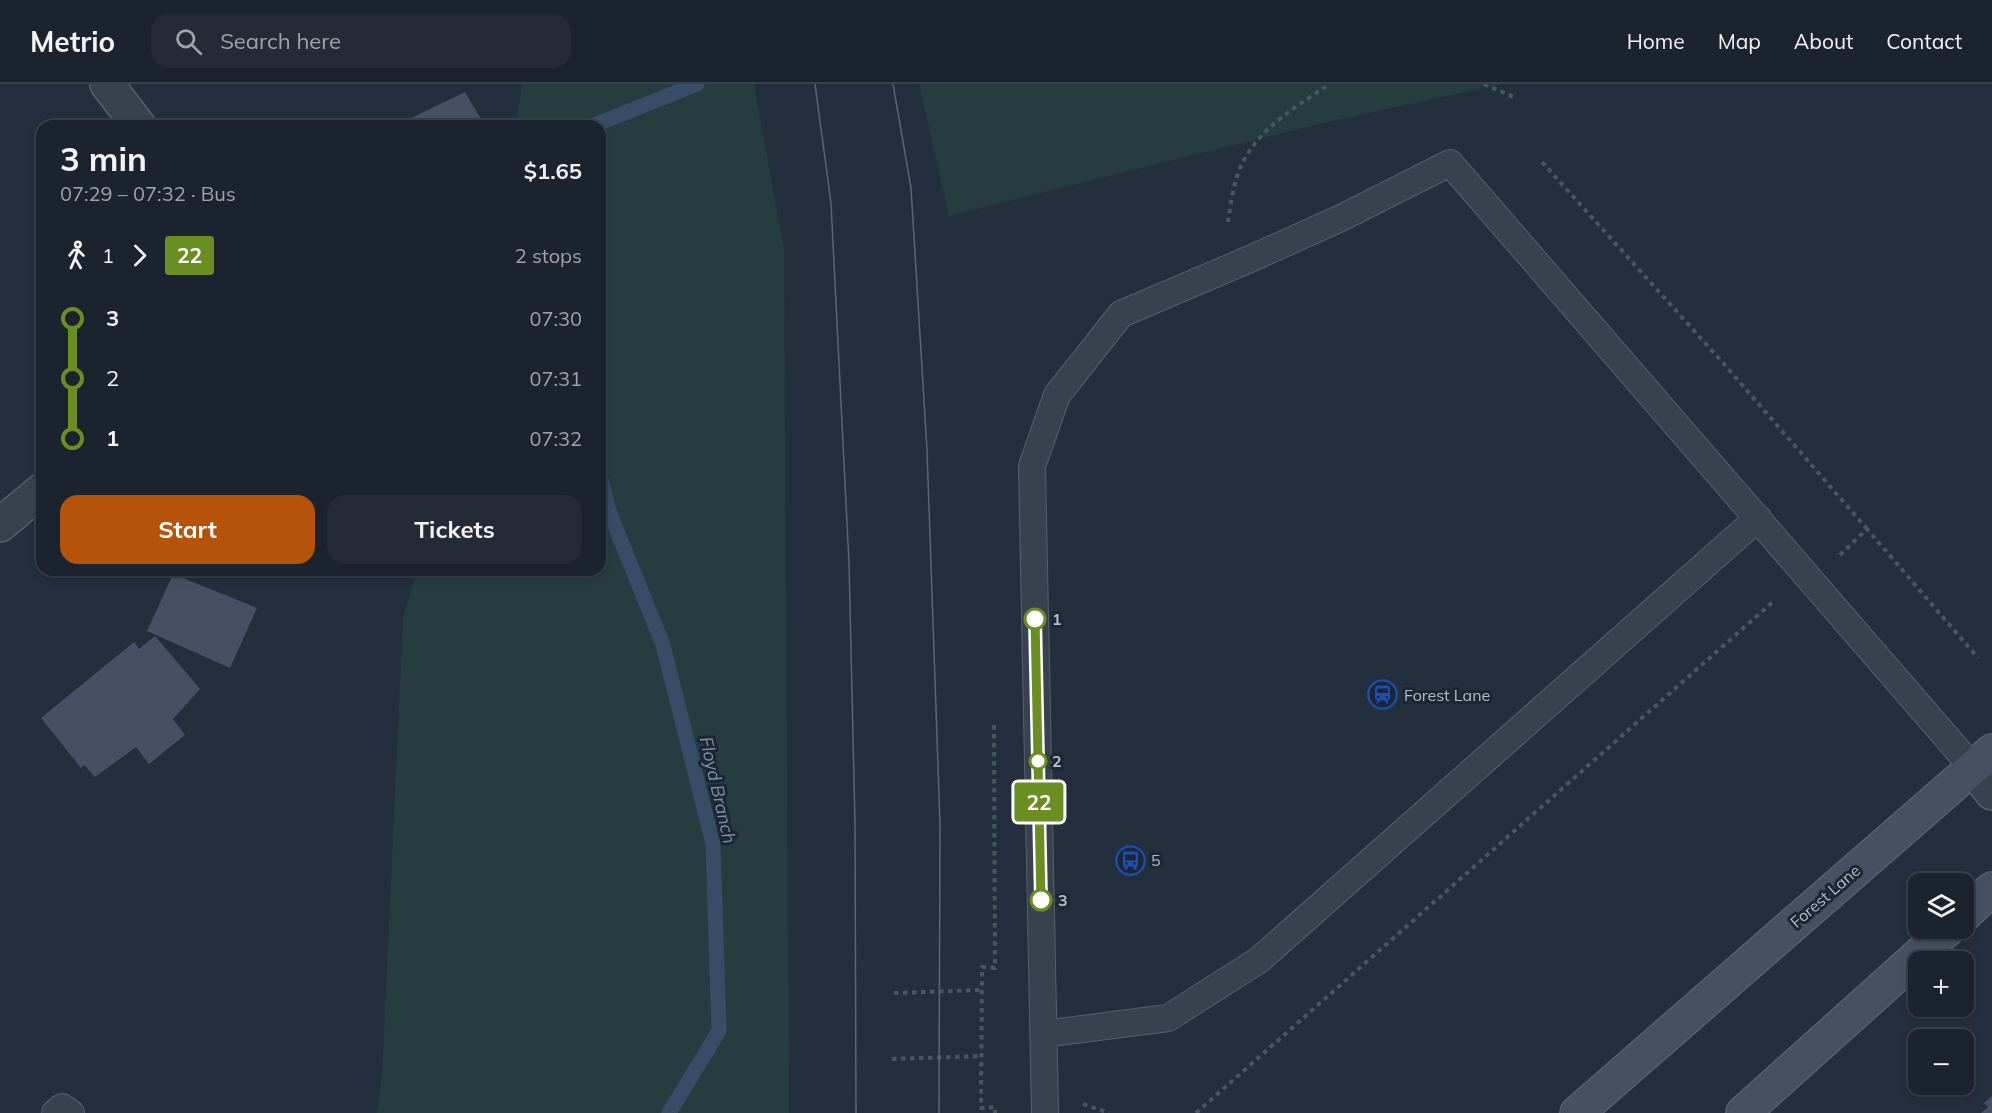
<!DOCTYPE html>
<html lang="en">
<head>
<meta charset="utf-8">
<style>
	:root { --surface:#1b232e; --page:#242b36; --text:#f1f3f6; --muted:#a0a4aa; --line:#39404a; --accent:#b45309 }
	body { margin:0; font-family:Mulish,sans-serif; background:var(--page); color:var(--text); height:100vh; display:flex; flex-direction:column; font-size:22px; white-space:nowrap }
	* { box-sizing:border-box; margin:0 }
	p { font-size:20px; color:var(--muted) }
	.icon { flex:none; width:33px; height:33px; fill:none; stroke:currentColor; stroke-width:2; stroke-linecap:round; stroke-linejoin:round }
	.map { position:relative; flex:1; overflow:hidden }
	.details { position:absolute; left:36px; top:36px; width:570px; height:456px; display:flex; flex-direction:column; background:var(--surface); border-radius:18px; box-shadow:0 3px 9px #0003,0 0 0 2px var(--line) }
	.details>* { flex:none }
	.badge { padding:0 12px; border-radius:4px; font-size:21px; line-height:39px }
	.buttons { position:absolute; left:1908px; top:789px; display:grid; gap:12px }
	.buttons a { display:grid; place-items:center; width:66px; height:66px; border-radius:12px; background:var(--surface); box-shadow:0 3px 9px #0003,0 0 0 2px var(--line); font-size:30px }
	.map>.badge { position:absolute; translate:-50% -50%; box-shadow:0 0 0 3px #fff }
	.legs { display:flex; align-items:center; gap:9px; height:66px; padding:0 24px; font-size:20px }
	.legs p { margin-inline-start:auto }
	.headline { display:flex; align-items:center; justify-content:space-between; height:102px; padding:0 24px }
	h1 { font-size:33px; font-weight:700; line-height:45px }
	.button { display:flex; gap:12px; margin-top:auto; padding:12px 24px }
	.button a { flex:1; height:69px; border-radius:18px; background:var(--accent); color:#fff; font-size:24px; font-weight:700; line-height:69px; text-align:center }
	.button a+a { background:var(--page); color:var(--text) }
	ul { padding:0 24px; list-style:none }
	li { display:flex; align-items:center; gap:21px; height:60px; font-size:22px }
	li i { display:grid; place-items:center; width:9px; height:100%; margin:0 8px; background:currentColor }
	li i::after { content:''; width:15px; height:15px; margin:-8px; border:4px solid; border-radius:50%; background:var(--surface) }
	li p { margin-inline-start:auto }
	li:first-child i { background:linear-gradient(#0000 50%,currentColor 0) }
	li:last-child i { background:linear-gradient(currentColor 50%,#0000 0) }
	header { display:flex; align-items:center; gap:36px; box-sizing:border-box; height:84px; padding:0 30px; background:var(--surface); border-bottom:2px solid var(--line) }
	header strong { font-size:28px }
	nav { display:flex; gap:33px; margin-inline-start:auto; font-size:21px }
	.search { width:420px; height:54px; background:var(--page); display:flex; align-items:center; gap:15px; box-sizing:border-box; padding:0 21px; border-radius:18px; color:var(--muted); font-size:22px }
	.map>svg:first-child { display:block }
</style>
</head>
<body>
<header>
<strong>Metrio</strong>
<div class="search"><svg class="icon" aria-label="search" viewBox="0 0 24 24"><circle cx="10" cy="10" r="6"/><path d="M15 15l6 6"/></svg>Search here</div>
<nav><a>Home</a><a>Map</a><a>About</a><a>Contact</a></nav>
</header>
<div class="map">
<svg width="1992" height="1029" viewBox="0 0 1992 1029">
	<rect width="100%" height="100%" fill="#242f3e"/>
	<path fill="#263c3f" d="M520,0h234l30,165 5,864h-412l5,-38 21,-457 14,-48h183v-444h-85l7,-41z
		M919,0h583l-179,39 -374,93z"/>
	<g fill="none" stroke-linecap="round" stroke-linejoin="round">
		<path stroke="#394c67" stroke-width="15" d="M592,42l105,-42
			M600,392l9,35 54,134 50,199 6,187 -50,82"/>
	</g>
	<path fill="#455162" d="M465,8l20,34h-77l-3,-5z
		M173,490l84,34 -27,60 -83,-37z
		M155,552l45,53 -27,30 12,16 -36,29 -13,-17 -41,30 -11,-12 -3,3 -40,-50 93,-76 5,7z
		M1992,1012v17h-11l7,-6 -4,-4z"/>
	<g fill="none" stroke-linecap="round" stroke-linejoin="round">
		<defs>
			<path id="service" d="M1043,950l125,-16 91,-58 499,-442
				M55,1029l7,-6 9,6
				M1045,1029l-13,-647 25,-71 64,-81 129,-55 91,-41 109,-55 523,605"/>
			<path id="minor" d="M107,0l32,42
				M0,441l42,-35"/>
			<path id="tertiary" d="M1973,684l19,25"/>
			<path id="secondary" d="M1964,831l28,-26
				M1577,1029l415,-362
				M1743,1029l206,-185"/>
		</defs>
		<use href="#service" stroke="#565f6c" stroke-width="28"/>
		<use href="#minor" stroke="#565f6c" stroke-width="36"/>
		<use href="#tertiary" stroke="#565f6c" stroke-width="36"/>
		<use href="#secondary" stroke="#565f6c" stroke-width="36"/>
		<path stroke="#44595c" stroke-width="4" stroke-dasharray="4.5 4.5" stroke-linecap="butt" d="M1484,0l32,14
			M1542,78l182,202 143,165
			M1228,138c3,-20 6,-44 16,-62 18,-34 56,-56 86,-76
			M1840,471l27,-26 111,129
			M994,641l1,243 -13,-1 -1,141 14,-1v6
			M894,909l87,-3
			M892,975l90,-3
			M1083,1020l26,9
			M1196,1029l579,-513"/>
		<use href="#service" stroke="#38414e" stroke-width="26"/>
		<use href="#minor" stroke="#38414e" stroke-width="33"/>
		<use href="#tertiary" stroke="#38414e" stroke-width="33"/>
		<use href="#secondary" stroke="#465061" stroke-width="33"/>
		<path stroke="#5a6575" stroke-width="1.5" d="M815,0l16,119 18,360 6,260 1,290
			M893,0l18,104 16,262 13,374 -1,289"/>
	</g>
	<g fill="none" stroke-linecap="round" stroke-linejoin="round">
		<defs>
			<path id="line-1" d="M1035,535l6,281"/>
		</defs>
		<use href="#line-1" stroke="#fff" stroke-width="14"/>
		<use href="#line-1" stroke="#6b8e23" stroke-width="9"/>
	</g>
	<defs>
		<symbol id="station-ring" viewBox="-11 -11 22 22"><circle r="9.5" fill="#1d2633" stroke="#1a4fb4" stroke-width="1.5"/><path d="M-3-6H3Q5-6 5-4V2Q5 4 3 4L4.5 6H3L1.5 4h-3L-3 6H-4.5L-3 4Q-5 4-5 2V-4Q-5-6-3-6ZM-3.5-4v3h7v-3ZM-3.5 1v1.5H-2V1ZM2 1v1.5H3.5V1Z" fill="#1a4fb4"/></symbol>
		<symbol id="bus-ring" viewBox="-11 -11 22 22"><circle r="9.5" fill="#1d2633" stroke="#1a4fb4" stroke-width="1.5"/><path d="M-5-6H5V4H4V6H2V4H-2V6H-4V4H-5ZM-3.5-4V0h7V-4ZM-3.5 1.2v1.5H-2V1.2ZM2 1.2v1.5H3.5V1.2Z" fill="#1a4fb4"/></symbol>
	</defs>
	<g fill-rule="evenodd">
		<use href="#station-ring" x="1366" y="594" width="33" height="33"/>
		<use href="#bus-ring" x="1114" y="760" width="33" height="33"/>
	</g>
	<g fill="#fff" stroke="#6b8e23" stroke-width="3">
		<circle cx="1035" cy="535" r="10"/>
		<circle cx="1038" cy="677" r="8"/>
		<circle cx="1041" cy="816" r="10"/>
	</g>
	<g text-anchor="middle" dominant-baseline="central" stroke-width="6" stroke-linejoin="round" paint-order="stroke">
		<g font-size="16" font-weight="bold" fill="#b4bcc9" stroke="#1d2633" text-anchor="start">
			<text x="1052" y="535">1</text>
			<text x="1052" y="677">2</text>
			<text x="1058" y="816">3</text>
		</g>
		<g font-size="16" fill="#b4bcc9" stroke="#1d2633" text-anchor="start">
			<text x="1404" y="611">Forest Lane</text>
			<text x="1151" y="776">5</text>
		</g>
		<g font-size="16" fill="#b4bcc9" stroke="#1d2633">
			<text transform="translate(1825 812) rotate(-41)">Forest Lane</text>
		</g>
		<g font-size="18" font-style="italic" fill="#7c92b1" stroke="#1d2633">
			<text transform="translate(718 706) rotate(77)">Floyd Branch</text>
		</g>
	</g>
</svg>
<div class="buttons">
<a><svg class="icon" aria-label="layers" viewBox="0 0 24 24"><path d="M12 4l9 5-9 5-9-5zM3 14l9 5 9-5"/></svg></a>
<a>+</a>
<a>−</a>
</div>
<b class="badge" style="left:1039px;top:718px;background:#6b8e23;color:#fff">22</b>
<section class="details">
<div class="headline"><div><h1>3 min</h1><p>07:29 – 07:32 · Bus</p></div><b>$1.65</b></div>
<div class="legs"><svg class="icon" aria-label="walk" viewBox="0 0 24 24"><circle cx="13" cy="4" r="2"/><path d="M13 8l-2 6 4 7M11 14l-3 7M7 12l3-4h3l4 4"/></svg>1<svg class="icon" aria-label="forward" viewBox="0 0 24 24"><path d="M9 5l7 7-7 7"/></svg><b class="badge" style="background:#6b8e23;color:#fff">22</b><p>2 stops</p></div>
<ul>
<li><i style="color:#6b8e23"></i><b>3</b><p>07:30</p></li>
<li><i style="color:#6b8e23"></i><span>2</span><p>07:31</p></li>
<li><i style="color:#6b8e23"></i><b>1</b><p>07:32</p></li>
</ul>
<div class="button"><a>Start</a><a>Tickets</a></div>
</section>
</div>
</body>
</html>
